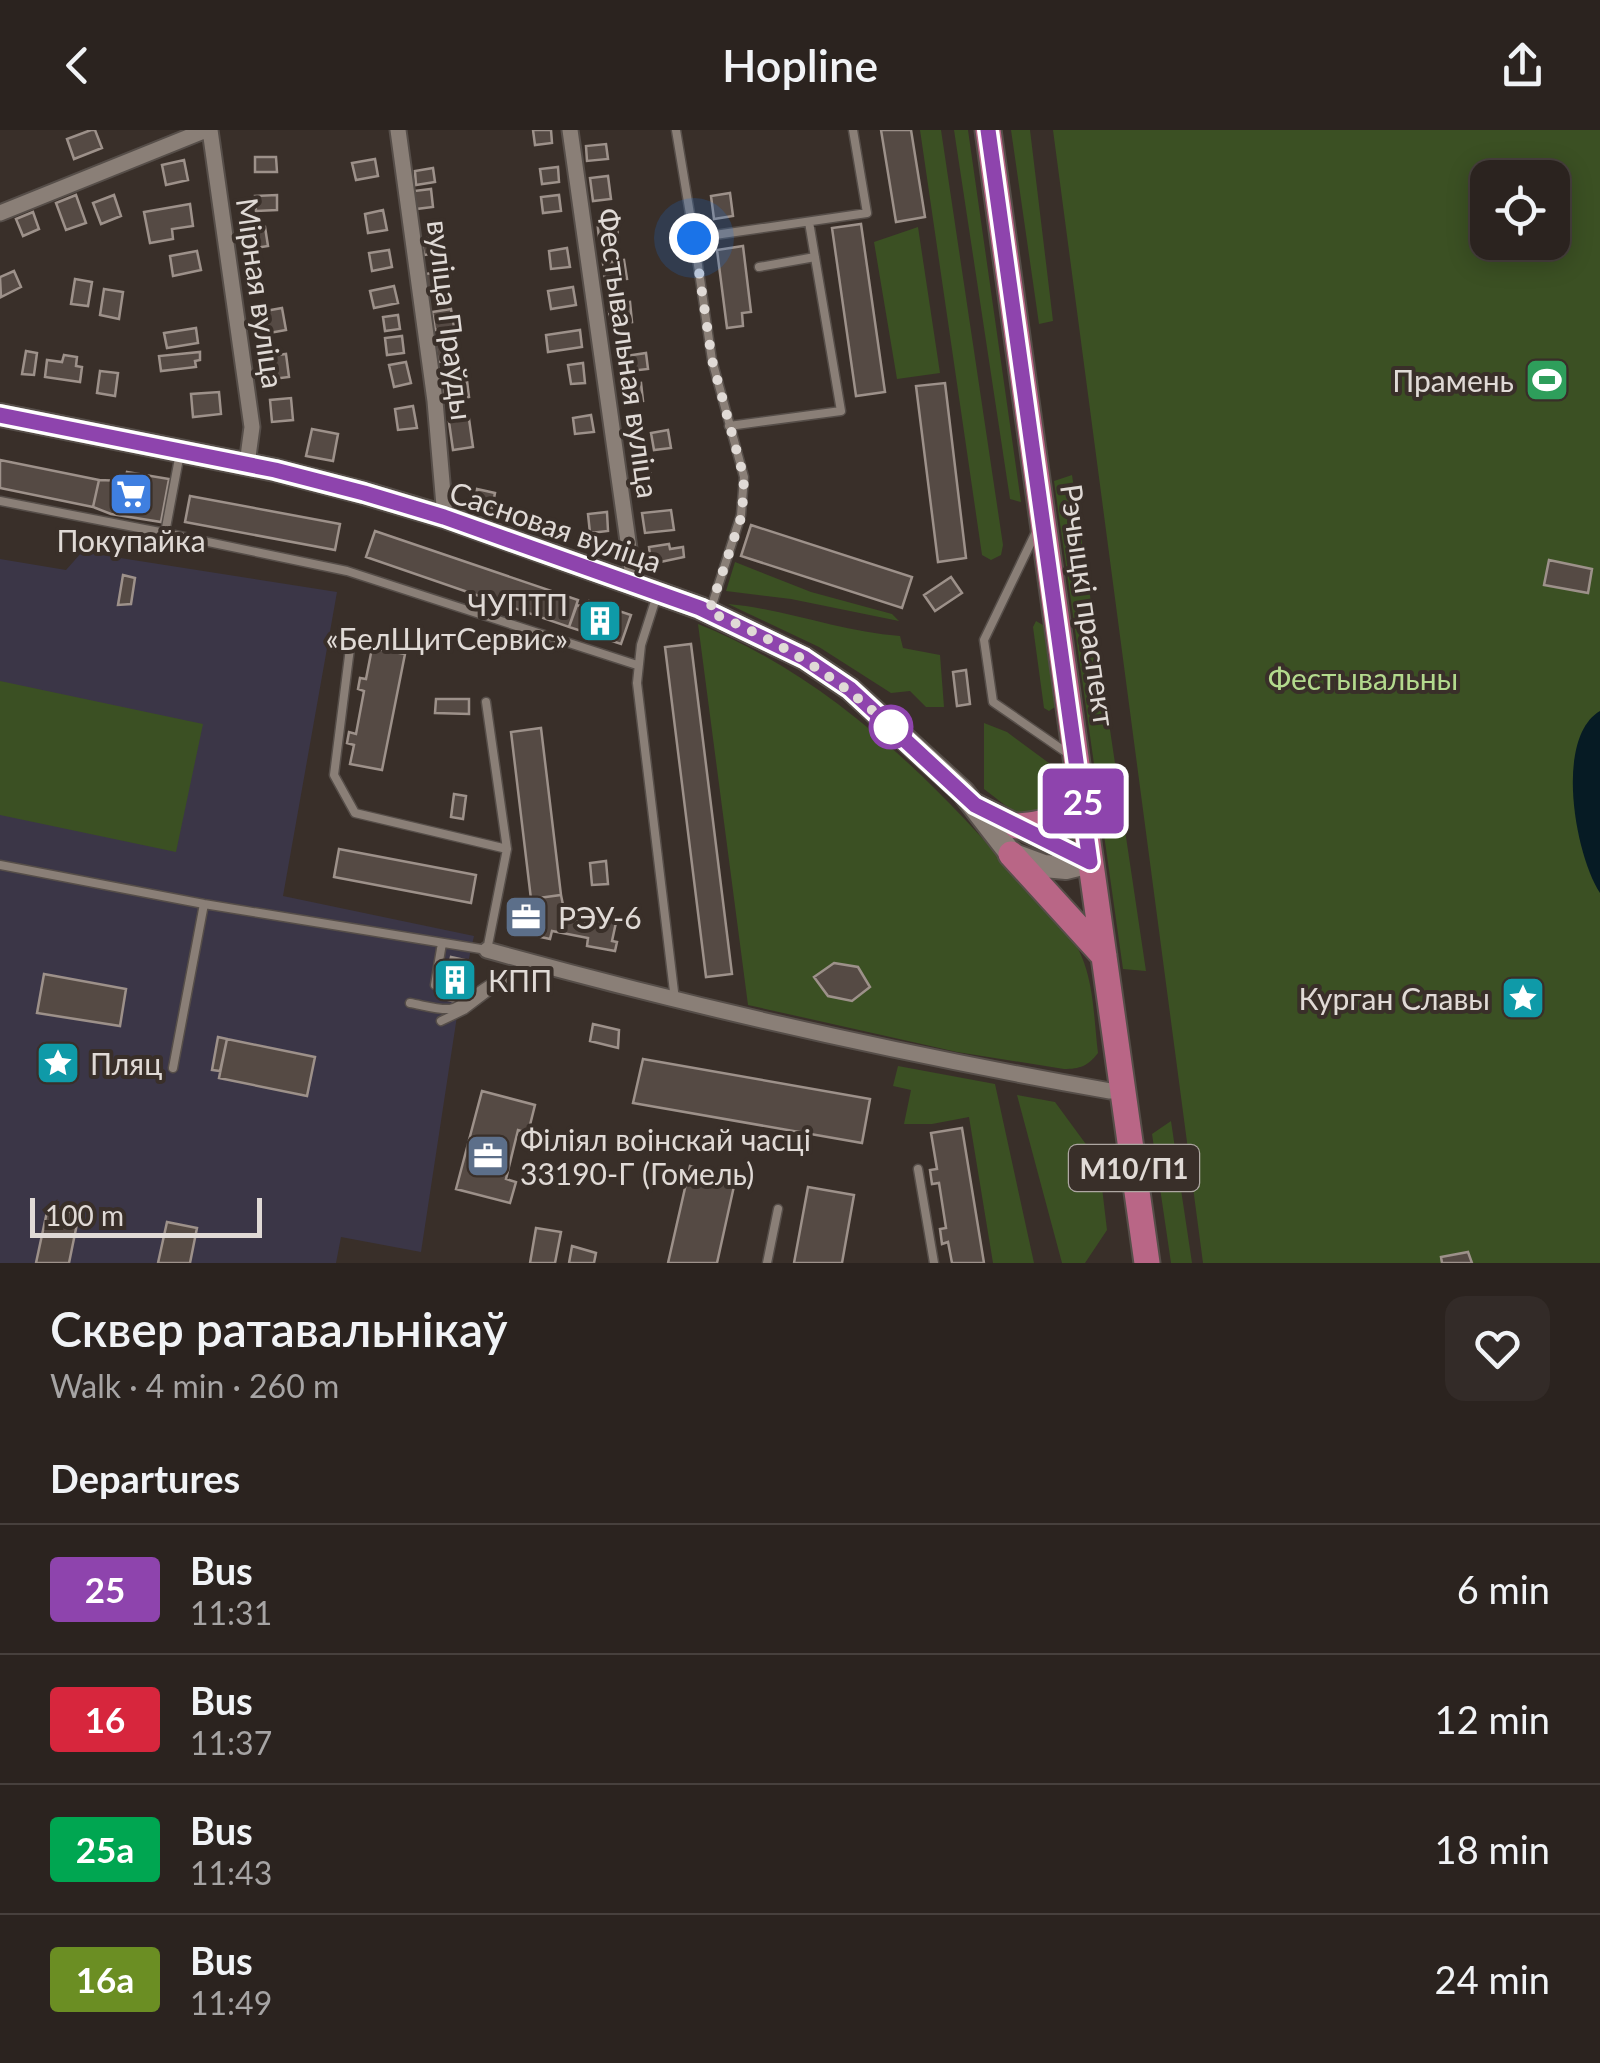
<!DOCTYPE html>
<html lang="en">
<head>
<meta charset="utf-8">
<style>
	:root { --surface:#2b231f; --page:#332b28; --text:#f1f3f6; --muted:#a6a4a4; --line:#47403d }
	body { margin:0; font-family:Lato,sans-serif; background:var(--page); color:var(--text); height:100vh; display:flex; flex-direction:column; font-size:38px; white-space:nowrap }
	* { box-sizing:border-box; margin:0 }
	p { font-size:32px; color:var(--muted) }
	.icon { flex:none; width:55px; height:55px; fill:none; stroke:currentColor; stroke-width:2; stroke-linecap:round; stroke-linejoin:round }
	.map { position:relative; height:1133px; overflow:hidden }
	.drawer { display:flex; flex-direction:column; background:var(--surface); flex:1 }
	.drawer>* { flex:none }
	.badge { padding:0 20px; border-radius:8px; font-size:35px; line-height:65px }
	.buttons { position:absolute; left:1470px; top:30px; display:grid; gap:20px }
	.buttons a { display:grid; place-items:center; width:100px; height:100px; border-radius:20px; background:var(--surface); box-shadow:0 5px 25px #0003,0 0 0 2px var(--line); font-size:50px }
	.scale { position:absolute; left:30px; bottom:25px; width:232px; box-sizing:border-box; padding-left:10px; border:5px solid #e0dad6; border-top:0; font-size:28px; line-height:35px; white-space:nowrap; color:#e0dad6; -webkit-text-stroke:8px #392f29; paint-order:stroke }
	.you { position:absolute; width:50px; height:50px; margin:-25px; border:8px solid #fff; border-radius:50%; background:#1a73e8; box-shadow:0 0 0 15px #1a73e833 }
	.map>.badge { position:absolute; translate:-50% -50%; box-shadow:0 0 0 5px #fff }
	h2 { padding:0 50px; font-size:38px; line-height:90px }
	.round { display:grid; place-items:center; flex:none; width:105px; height:105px; border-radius:20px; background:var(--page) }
	.head { display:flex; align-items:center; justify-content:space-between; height:170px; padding:0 50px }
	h1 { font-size:48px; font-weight:600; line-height:75px }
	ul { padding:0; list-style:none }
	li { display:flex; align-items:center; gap:30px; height:130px; padding:0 50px; border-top:2px solid var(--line) }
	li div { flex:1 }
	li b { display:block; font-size:38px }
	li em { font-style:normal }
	li .badge { min-width:110px; font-weight:700; text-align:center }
	header { display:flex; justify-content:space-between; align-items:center; height:130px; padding:0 50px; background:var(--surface); font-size:45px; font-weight:600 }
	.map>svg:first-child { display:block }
</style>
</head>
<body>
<header><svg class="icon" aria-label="back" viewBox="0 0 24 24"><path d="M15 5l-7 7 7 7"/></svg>Hopline<svg class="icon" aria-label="share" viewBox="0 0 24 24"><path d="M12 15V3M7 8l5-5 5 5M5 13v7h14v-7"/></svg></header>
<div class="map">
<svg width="1600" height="1133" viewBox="0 0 1600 1133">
	<rect width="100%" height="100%" fill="#392f29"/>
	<path fill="#3b3647" d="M82,422l255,40 -54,304 191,40 -15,67 -38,249 -80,-15 -5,26h-336v-704l66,11z"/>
	<path fill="#3b5023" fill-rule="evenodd" d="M920,0h21l62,415 -2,10 -10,5 -9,-5z
		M954,0h14l53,372 -11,-3z
		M1011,0h19l23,191 -14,3z
		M1053,0h547v1133h-397zM1488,48h64v64h-64z
		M918,97l22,146 -43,6 -23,-137z
		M1072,345l74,496 -23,-2 -69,-488z
		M735,432l76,30 81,22 7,7 -108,-22 -65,-8z
		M728,474c58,5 114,28 172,32l3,12 37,7 4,52h-18l-16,-16 -19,2 -72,-46z
		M1036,491l7,4 12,82 -6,4 -5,-3 -11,-81z
		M698,494c135,54 242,162 335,272 15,17 40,38 48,59 13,29 13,66 17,98 -10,13 -18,16 -34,16l-107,-17 -209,-47z
		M0,551l203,43 -27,128 -176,-37z
		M984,593l23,9 50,37 5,26 -16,19 -27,2 -35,-27z
		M898,936l97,18 39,179h-41l-24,-146 -37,7h-28l7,-34 -18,-4z
		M1017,965l38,7 44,60 8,68 -22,33h-23z
		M1171,991l6,41 -20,5 -5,-33z
		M1180,1053l12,80h-21l-11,-75z"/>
	<path fill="#061b24" d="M1600,581v182c-25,-38 -46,-155 0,-182z"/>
	<path fill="#554a44" stroke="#9d918a" stroke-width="2.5" d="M91,0h4l7,18 -28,11 -7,-20z
		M533,0h18l1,13 -17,2z
		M881,0h30l14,87 -29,5z
		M606,14l2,15 -21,2 -1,-15z
		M255,27h21l1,15h-22z
		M375,29l3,17 -22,4 -4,-17z
		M184,30l4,20 -22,5 -4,-20z
		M558,37l1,15 -17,2 -2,-15z
		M433,38l2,14 -19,3 -1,-14z
		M608,46l3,23 -18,2 -3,-23z
		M431,59l2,18 -17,2 -2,-18z
		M730,63l3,23 -19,3 -3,-23z
		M76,65l10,28 -20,7 -10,-27z
		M114,65l7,21 -20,8 -8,-21z
		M277,65v15l-21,1 -1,-15z
		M559,65l2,16 -18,2 -2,-16z
		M190,74l3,22 -21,3 1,10 -23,4 -6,-31z
		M383,80l4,20 -19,3 -3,-19z
		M33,82l6,17 -16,7 -7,-17z
		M616,88l2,18 -19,2 -2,-18z
		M861,94l24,168 -29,4 -24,-168z
		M265,97l3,19 -24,4 -3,-18z
		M440,106l2,16 -18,3 -3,-16z
		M743,116l8,66 -9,1 1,13 -16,2 -10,-78z
		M567,118l3,19 -19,2 -2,-18z
		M389,120l3,17 -20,4 -3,-18z
		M197,121l4,19 -28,6 -3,-20z
		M624,130l3,19 -22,2 -2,-18z
		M14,141l7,16 -20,10 -1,-20z
		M447,141l3,17 -23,3 -2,-17z
		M75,149l17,3 -4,24 -17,-2z
		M394,156l4,17 -24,5 -4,-17z
		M573,157l3,18 -25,4 -3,-18z
		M104,159l19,3 -4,27 -19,-4z
		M630,172l2,20 -21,2 -3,-19z
		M282,178l4,22 -28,5 -4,-22z
		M451,179l3,18 -19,3 -3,-18z
		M398,185l2,14 -15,2 -2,-14z
		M196,198l2,15 -31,5 -3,-15z
		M580,200l2,17 -34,5 -2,-17z
		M402,206l2,17 -17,2 -2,-17z
		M456,211l3,18 -21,3 -3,-18z
		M26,221l11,2 -3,22 -12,-1z
		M200,222v8l-5,1 1,6 -35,4 -2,-15z
		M646,223l2,16 -27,3 -2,-15z
		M286,224l3,23 -25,3 -3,-23z
		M64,225l13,2 -1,9 6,1 -2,15 -35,-5 2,-17 15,2z
		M406,232l5,21 -17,4 -5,-22z
		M583,233l2,20 -14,1 -3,-19z
		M100,241l18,2 -3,23 -18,-3z
		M467,251l2,16 -23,4 -3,-16z
		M641,253l2,18 -18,3 -2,-18z
		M945,253l21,175 -28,4 -22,-176z
		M219,262l2,22 -28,3 -2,-23z
		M291,268l2,22 -21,2 -2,-22z
		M413,276l4,22 -19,2 -3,-21z
		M591,285l3,17 -19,2 -2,-16z
		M469,289l4,28 -20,3 -4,-28z
		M312,299l26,5 -5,27 -27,-5z
		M668,300l3,18 -17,2 -3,-17z
		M0,330l99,20 -6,27 -93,-19z
		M649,330l2,20 -15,2 -2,-20z
		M127,342l42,7 -8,43 -50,-8 -18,-7 6,-27 26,1z
		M477,359l18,4 -3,15 -19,-4z
		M190,366l150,28 -5,26 -150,-28z
		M671,380l3,20 -29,3 -3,-20z
		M607,382l1,19 -18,2 -2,-19z
		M751,395l161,52 -10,31 -161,-52z
		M375,401l203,69 -9,27 -203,-70z
		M669,414l1,5 13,-2 1,10 -33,7 -2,-17z
		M1549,430l43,9 -4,24 -44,-8z
		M123,445l12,3 -4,26 -13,1z
		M951,447l11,16 -27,18 -11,-16z
		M589,471l42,14 -10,29 -52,-17 8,-22 10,3z
		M691,514l41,330 -26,3 -41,-330z
		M372,518l33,6 -23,116 -32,-6 4,-19 -7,-2 2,-11 7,2 8,-43 -6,-2 2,-11 6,1z
		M966,540l4,34 -13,2 -4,-34z
		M436,569h33v15l-34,-1z
		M541,598l20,167 -30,4 -20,-167z
		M454,664l12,2 -3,23 -12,-2z
		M339,719l137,26 -5,28 -137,-26z
		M606,731l2,23 -16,1 -2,-22z
		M561,765l2,10 11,2 -2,13 20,3 1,-10 24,5 -5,23 5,1 -2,9 -28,-5 1,-8 -36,-7 -2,8 -28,-6 1,-6 -13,-2 4,-22 18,3 -1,-7z
		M451,827l18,4 -10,42 -18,-5z
		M834,833l24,4 12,20 -18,14 -24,-5 -14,-19z
		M44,844l82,15 -6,37 -83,-13z
		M593,894l26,6 -1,18 -28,-7z
		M218,907l9,2 -7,32 -8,-1z
		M227,909l88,18 -8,39 -88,-18z
		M643,929l227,40 -8,44 -229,-40z
		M482,961l53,14 -7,28 -10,-3 -12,49 10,3 -6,21 -54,-14z
		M962,998l22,135h-32l-4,-21 -6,2 -2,-15 6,-1 -7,-45 -7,1 -2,-14 7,-1 -6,-36z
		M690,1036l46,11 -19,86h-49z
		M808,1057l46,8 -12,68h-48z
		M48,1077l31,7 -10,49h-33z
		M167,1092l30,6 -7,35h-32z
		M536,1098l25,4 -6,31h-25z
		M572,1116l24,7 -2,10h-25z
		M1468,1122l4,11h-30l-1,-6z"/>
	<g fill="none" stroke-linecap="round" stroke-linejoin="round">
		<defs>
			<path id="service" d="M676,0l18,108 173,-25 -14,-83
				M694,108l18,122 32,117 -3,38 -30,93
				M759,137l56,-10
				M729,296l112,-15 -32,-189
				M0,371l165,32 15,-80
				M1036,402l-52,108 9,62 77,53
				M165,403l182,38 290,94
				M657,465l-16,50 -4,38 38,317
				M486,572l21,147
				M0,735l204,39 283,46 20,-101 -152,-36 -21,-38 17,-135
				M435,855l7,-42
				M410,873c12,2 28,7 40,6 14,-2 32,-26 56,-32
				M441,891l23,-11 65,-49
				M173,938l31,-164
				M918,1039l16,94
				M767,1133l11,-54"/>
			<path id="minor" d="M210,0l42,297 -5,37
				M398,0l37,271 10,116
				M570,0l64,454
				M0,83l206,-83
				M487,820c205,57 413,104 623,141l14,-1"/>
			<path id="secondary" d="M0,285l275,55 89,23 81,24 255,91 104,50 46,31 113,103 48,62 33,12 22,2 24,-6
				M975,675l115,57"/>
			<path id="primary" d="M988,0l159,1133
				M1017,696c37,-2 53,-11 62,-48
				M1011,724l93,102"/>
		</defs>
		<use href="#service" stroke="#564e49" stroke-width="11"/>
		<use href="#minor" stroke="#564e49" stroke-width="19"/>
		<use href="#secondary" stroke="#564e49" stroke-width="26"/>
		<use href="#primary" stroke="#564e49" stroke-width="29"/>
		<use href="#service" stroke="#8a7f77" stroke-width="8"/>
		<use href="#minor" stroke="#8a7f77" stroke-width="15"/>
		<use href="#secondary" stroke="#8a7f77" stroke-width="22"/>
		<use href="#primary" stroke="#b96686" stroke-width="25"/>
	</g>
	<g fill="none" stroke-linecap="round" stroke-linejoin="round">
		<defs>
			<path id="line" d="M0,285l275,55 89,23 80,24 256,91 104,50 46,31 125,116 115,57 -102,-732"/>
		</defs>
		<use href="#line" stroke="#fff" stroke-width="22"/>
		<use href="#line" stroke="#8e44ad" stroke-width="15"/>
		<path stroke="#e0dad6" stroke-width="10" stroke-dasharray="0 18" d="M694,108l18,122 32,118 -2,37 -33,97c71,29 127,64 182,115"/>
	</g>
	<defs>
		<symbol id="stadium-square" viewBox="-11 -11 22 22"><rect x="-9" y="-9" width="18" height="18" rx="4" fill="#2e9e5b" stroke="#392f29"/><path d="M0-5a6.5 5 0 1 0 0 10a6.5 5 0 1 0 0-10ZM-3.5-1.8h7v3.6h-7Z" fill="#fff"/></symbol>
		<symbol id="supermarket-square" viewBox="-11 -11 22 22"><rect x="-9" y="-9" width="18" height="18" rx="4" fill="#3f7fe0" stroke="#392f29"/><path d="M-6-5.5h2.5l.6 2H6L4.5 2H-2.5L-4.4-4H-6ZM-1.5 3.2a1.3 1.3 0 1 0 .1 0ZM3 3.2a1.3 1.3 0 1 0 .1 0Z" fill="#fff"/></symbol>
		<symbol id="building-square" viewBox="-11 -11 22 22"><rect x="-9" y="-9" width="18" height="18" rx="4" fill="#0f9aa8" stroke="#392f29"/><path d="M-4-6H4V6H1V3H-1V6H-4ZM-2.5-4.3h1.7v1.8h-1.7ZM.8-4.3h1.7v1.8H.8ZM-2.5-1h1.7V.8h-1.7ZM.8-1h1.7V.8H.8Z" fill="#fff"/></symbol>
		<symbol id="office-square" viewBox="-11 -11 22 22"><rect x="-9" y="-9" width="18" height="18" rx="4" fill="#5c6f8a" stroke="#392f29"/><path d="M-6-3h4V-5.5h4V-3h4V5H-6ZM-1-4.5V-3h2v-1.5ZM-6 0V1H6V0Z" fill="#fff"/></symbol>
		<symbol id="sight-square" viewBox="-11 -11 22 22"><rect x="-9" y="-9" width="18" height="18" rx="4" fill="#0f9aa8" stroke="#392f29"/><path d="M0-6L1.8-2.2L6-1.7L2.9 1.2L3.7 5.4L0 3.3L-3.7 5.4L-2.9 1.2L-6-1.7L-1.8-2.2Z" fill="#fff"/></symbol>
	</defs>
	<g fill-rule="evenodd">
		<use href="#stadium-square" x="1522" y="225" width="50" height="50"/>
		<use href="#supermarket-square" x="106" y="339" width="50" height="50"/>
		<use href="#building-square" x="575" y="466" width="50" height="50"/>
		<use href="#office-square" x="501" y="762" width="50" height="50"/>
		<use href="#building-square" x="430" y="825" width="50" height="50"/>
		<use href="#sight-square" x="1498" y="843" width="50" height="50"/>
		<use href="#sight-square" x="33" y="908" width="50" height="50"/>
		<use href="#office-square" x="463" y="1001" width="50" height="50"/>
	</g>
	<circle fill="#fff" stroke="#8e44ad" stroke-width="5" cx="891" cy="597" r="20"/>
	<g text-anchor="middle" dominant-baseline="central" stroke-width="8" stroke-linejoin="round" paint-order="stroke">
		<rect fill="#392f29" stroke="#aea7a2" stroke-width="2.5" x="1069" y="1015" width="130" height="46" rx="8"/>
		<g font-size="28" font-weight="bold" fill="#e0dad6">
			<text x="1134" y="1038">М10/П1</text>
		</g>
		<g font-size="30" fill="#e0dad6" stroke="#392f29">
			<text transform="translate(261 163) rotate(82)">Мірная вуліца</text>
			<text transform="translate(451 190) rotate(83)">вуліца Праўды</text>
			<text transform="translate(629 223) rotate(82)">Фестывальная вуліца</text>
			<text transform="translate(556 396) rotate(19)">Сасновая вуліца</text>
			<text transform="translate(1089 475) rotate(82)">Рэчыцкі праспект</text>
		</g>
		<g font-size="30" fill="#e0dad6" stroke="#392f29" text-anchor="start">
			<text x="1514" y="250" text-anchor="end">Прамень</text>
			<text x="131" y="410" text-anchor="middle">Покупайка</text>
			<text x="568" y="474" text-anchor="end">ЧУПТП<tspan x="568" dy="34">«БелЩитСервис»</tspan></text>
			<text x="558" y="787">РЭУ-6</text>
			<text x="488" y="850">КПП</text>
			<text x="1490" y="868" text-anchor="end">Курган Славы</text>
			<text x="90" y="933">Пляц</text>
			<text x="520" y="1009">Філіял воінскай часці<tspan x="520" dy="34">33190-Г (Гомель)</tspan></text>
		</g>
		<g font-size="30" fill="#b3da8d" stroke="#392f29">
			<text x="1363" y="548">Фестывальны</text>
		</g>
	</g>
</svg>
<div class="buttons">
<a><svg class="icon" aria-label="locate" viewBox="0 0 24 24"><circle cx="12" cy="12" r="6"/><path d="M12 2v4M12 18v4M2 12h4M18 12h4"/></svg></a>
</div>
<div class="scale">100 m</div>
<div class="you" style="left:694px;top:108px"></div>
<b class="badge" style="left:1083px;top:671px;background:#8e44ad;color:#fff">25</b>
</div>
<section class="drawer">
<div class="head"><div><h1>Сквер ратавальнікаў</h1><p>Walk · 4 min · 260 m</p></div><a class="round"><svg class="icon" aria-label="heart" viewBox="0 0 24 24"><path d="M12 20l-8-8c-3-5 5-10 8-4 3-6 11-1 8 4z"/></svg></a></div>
<h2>Departures</h2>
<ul>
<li><span class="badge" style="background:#8e44ad;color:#fff">25</span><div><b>Bus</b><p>11:31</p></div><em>6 min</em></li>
<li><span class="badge" style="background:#d7263d;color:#fff">16</span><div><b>Bus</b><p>11:37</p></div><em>12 min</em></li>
<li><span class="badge" style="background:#00a651;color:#fff">25а</span><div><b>Bus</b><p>11:43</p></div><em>18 min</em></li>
<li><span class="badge" style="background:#6b8e23;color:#fff">16а</span><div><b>Bus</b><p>11:49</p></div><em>24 min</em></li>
</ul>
</section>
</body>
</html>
